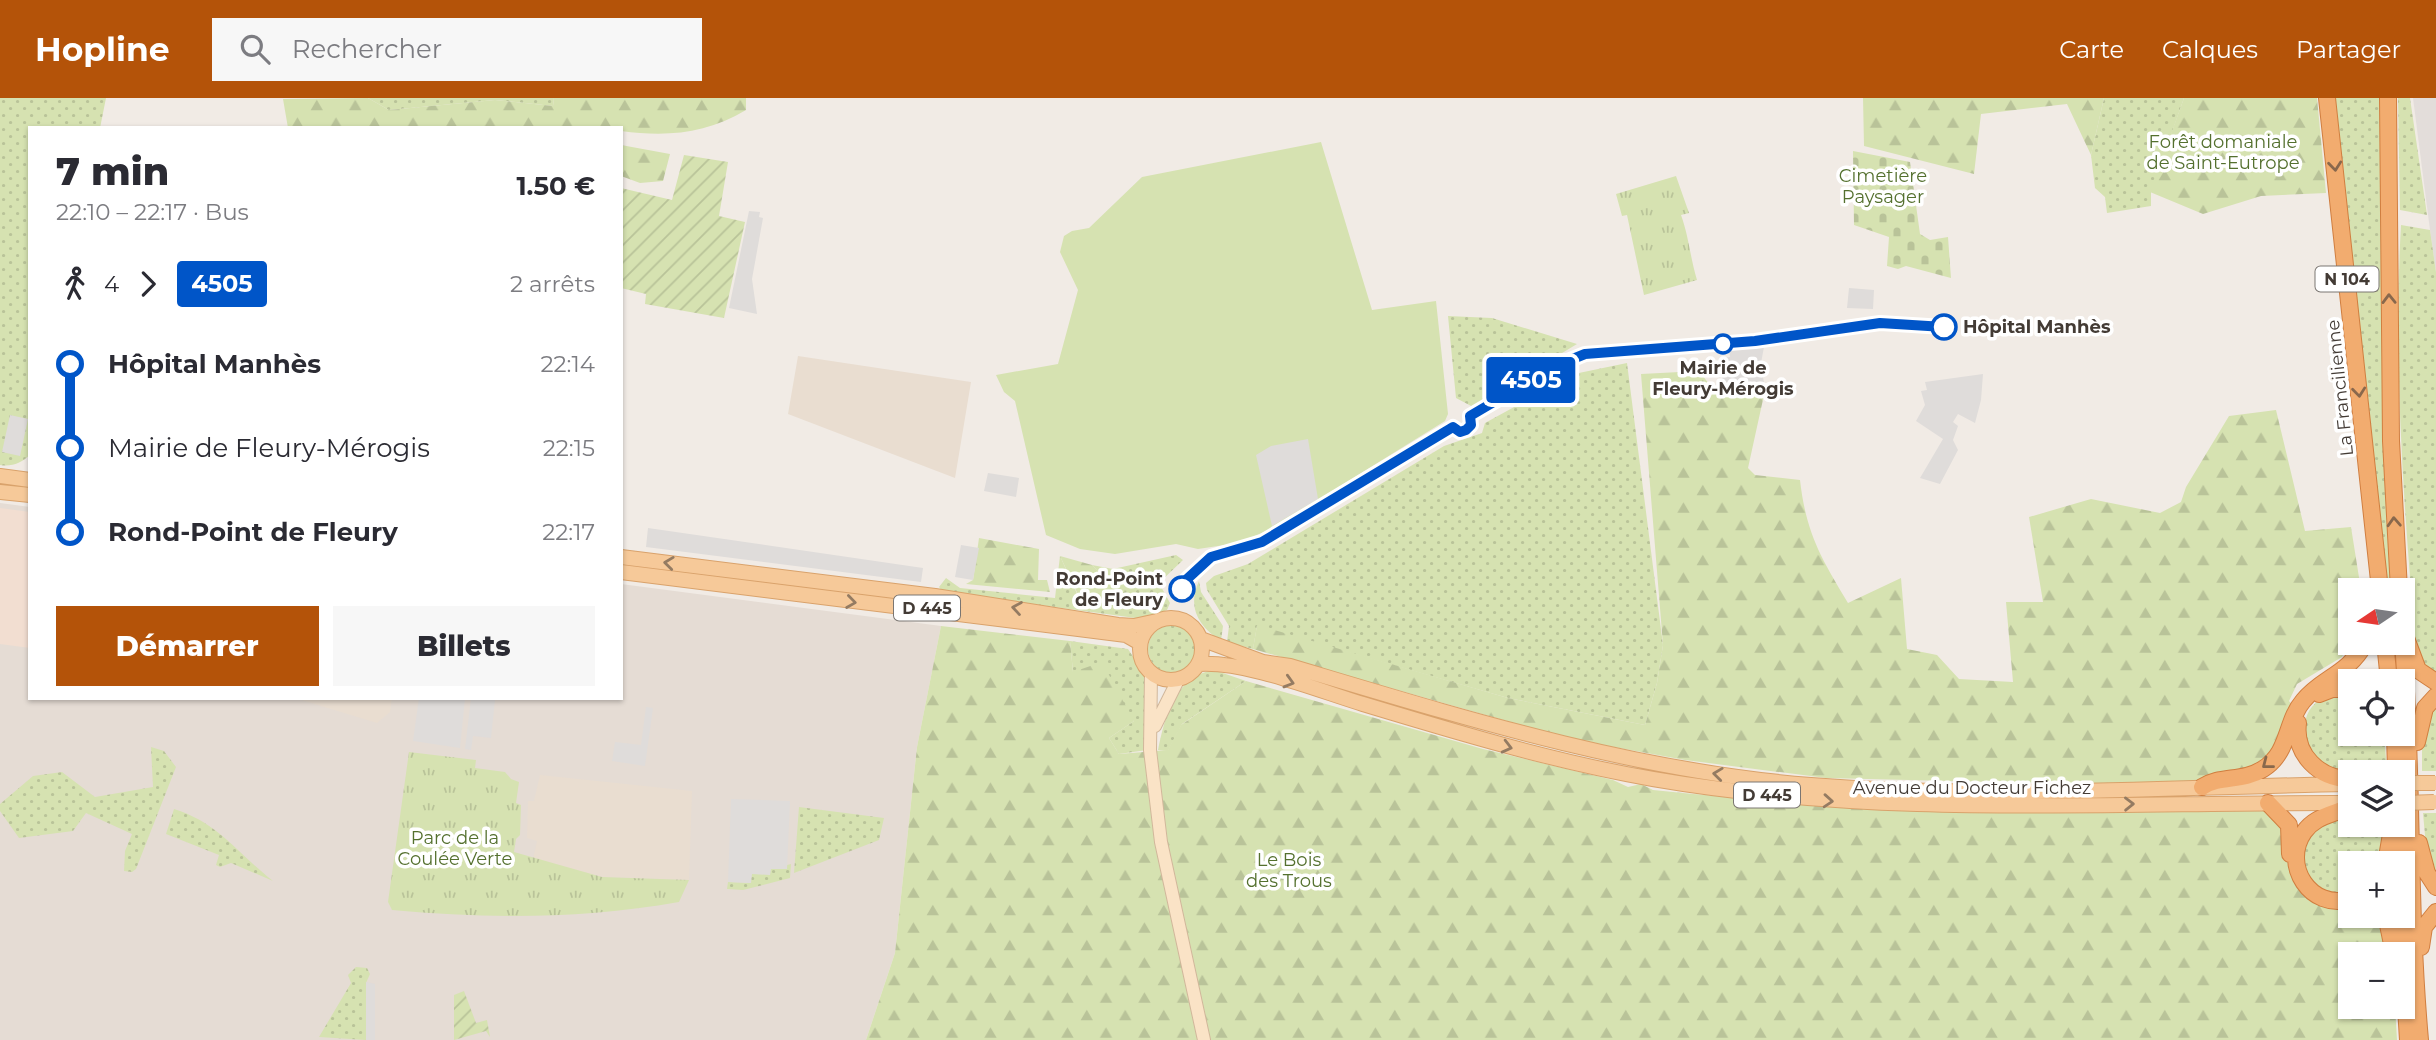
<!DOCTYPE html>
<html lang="fr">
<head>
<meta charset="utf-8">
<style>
	:root { --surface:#fff; --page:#f7f7f7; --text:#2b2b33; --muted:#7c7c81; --accent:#b45309 }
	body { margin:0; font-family:Montserrat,sans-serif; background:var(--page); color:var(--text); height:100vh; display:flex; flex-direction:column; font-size:26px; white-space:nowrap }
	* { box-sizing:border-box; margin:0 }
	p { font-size:23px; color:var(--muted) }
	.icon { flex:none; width:38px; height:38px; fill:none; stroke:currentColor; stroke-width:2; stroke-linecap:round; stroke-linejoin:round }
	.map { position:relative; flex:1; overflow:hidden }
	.sheet { position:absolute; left:28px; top:28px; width:595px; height:574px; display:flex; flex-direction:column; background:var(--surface); border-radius:0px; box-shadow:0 2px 5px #0004 }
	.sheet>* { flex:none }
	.badge { padding:0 14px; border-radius:5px; font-size:24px; line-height:46px }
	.needle { width:46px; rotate:257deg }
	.fabs { position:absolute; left:2338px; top:480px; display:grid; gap:14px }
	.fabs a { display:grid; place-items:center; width:77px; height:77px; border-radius:0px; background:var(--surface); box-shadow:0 2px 5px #0004; font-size:35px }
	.map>.badge { position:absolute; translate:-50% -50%; box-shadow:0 0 0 4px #fff }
	.legs { display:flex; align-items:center; gap:10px; height:77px; padding:0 28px; font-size:23px }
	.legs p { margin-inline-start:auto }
	.summary { display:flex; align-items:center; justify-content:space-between; height:119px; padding:0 28px }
	h1 { font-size:38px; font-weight:800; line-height:52px }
	.primary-button { display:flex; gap:14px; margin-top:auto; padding:14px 28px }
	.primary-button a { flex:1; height:80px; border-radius:0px; background:var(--accent); color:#fff; font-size:28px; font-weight:800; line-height:80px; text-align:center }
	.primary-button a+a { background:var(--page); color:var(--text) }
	ul { padding:0 28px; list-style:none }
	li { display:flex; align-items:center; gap:24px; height:84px; font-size:26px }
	li i { display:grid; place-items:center; width:10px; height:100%; margin:0 9px; background:currentColor }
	li i::after { content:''; width:18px; height:18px; margin:-9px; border:5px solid; border-radius:50%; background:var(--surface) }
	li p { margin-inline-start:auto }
	li:first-child i { background:linear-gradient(#0000 50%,currentColor 0) }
	li:last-child i { background:linear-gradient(currentColor 50%,#0000 0) }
	header { display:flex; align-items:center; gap:42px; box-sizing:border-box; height:98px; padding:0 35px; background:var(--accent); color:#fff }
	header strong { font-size:33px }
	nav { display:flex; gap:38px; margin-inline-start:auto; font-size:24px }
	.search { width:490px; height:63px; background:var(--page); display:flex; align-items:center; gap:18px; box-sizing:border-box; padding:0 24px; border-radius:0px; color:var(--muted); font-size:26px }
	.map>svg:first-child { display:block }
</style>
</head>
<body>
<header>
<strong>Hopline</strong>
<div class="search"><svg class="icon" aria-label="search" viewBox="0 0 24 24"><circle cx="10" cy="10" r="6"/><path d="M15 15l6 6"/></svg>Rechercher</div>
<nav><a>Carte</a><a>Calques</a><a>Partager</a></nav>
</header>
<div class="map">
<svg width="2436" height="942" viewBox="0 0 2436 942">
	<defs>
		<pattern id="grass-dots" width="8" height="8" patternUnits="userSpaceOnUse" patternTransform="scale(1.75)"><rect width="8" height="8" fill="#d6e2b1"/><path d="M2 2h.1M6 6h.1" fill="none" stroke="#b9c399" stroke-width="1.8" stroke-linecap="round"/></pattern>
		<pattern id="forest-firs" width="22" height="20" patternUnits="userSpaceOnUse" patternTransform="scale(1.75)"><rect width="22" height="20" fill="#d6e2b1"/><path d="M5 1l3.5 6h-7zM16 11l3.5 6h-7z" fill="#b9c399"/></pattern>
		<pattern id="cemetery-stones" width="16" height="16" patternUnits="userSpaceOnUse" patternTransform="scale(1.75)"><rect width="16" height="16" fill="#d6e2b1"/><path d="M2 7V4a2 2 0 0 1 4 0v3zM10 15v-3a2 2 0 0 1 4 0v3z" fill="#b9c399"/></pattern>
		<pattern id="park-tufts" width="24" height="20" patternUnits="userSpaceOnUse" patternTransform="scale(1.75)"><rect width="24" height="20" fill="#d6e2b1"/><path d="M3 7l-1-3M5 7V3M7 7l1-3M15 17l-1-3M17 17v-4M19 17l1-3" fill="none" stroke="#b9c399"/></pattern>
		<pattern id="garden-furrows" width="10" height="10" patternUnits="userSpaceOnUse" patternTransform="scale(1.75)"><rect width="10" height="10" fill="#d6e2b1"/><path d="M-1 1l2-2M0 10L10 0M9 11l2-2" fill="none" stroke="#b9c399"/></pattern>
	</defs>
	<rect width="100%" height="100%" fill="#f1ebe5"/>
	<path fill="#e5dcd4" d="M0,405l30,4v191h591v-114l320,42 -24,121 -22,206 -29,87h-866z"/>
	<path fill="#f2ded1" d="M0,410l30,4v136l-30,-4z"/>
	<path fill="#e3ddda" d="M2413,0h23v174l-6,-42z"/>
	<path fill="#e9ddd0" d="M798,258l173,26 -16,96 -167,-64z
		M295,600h97l-2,14 -13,11z
		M540,677l152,16 -3,89 -87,-3 -69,-18 4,-18 -10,-3 1,-37h6z"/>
	<path fill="url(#grass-dots)" d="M0,0h106l-6,30h-70v327c-9,8 -18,12 -30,10z
		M368,0h186l-1,8 -58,-6 -106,10z
		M2104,0h80l-33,94v14l-44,7 -2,-16 -10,-9 -4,-33z
		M2333,0h50l10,492h-8z
		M2398,0h12l17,117 -27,-5z
		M2401,127l29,5 6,42v404l-15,-13 -5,-13c-12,-142 -23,-283 -15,-425z
		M1448,218l44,2 85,26 -104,63 -17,-9z
		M1627,265l36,282 -6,38 -12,42 -137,-27 -251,-72 -4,23 -26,-7 2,-16 -22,-36 -1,-7 8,-7 34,-12 196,-118 38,-13 3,-10 89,-49z
		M1176,457l7,5 -24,23 11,20 -3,7 -24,9 -200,-27 -4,-5 7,-9 14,10 95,10 5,-42 20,44 34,4 30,-38 -20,14 -18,-1 -14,-14 21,4z
		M1199,483l2,11 22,34 -2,15c-23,-15 -34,-34 -22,-60z
		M1148 551a24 24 0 1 1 48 0a24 24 0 1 1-48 0Z
		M1070,543l58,8 18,27 1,74 -28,4 -10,-16 25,-17 -61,-49z
		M1214,572l32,11 -64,43 -14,27 -10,-1c7,-34 17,-74 56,-80z
		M2325,598h25v37h34l3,39h-53l-25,-17c-5,-26 -10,-43 16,-59z
		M2436,603v70h-14v-37z
		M151,649l13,4 12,16 -40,102 -4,3 -8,-1 1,-20 7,-17 -46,-21 -13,18 -54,7 -19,-27v-7l33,-28 29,-4 33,25 58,-10z
		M799,709l85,11 -5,22 -85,33z
		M174,711c45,14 63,44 99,72l-42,-18 -11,4 -4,-2 3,-10 -53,-21z
		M2350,714v12h37l-7,39h-30v31l-32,-1 -17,-24c5,-44 11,-40 49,-57z
		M2423,715h13v64l-9,-19z
		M791,766l-1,14 -47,12 -16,-1 1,-7 23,1v-9l19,-6 17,1v-4z
		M356,869l11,1 3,6 -4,9v57l-47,-3 32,-54 -3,-8z"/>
	<path fill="url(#forest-firs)" d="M368,0l21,12 106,-10 58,6 1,-8h192v12c-40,24 -79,27 -125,21v-3l-38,-2 -295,2 -5,-29z
		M1863,0h241l-13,57 -24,-51 -86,10 -7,60 -110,-28z
		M2184,0h133l9,95 -65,3 -58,18 -53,-22z
		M621,47l49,9 -7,27 -23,2 -19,-7z
		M1699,273l20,26 45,-2 -16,73 7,7 45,5c6,53 21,78 48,123l53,-25 6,71 30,6 22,24 54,3 -7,-80h37l-14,-85 62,-18 69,14 21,-11 5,-15 43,-71 47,-6 29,121 46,-4 10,63h-11v48l-8,19 -45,27 -8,17 7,9 -22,49 -72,28 -376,-9 -141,-18 -115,-21 -317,-90 4,-24 251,73 137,27 12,-42 6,-38 -22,-271z
		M979,440l60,11 -1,31h9l3,12 -84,-8 7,-4z
		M1060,458l32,9 14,14 18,1 20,-14 7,9c-24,29 -34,29 -70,26z
		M941,528l129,15 3,31 29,-10 32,59 -25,17 10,16 49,-4 13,-25 65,-44 237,68 130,31 15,7 13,-3 12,6 40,4 194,15 388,2 9,6 12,65 54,25v8h36l7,39h-43v52h45l2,34h-1531l29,-87 22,-206z"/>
	<path fill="url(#cemetery-stones)" d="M1853,53l57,11 10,72 10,6 18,-3 3,41 -45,-12 -8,3 -11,-3 2,-29 -35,-12z"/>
	<path fill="url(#park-tufts)" d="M1676,78l13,37 -8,2c8,22 9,42 16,65l-53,15 -17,-80 -5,1 -6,-22z
		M409,654l67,8 -1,8 30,4 6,7 8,3 -3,21 5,2 -1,30 -4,4 -2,13 88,25 87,3 -10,22c-96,17 -190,17 -287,8l-4,-8z"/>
	<path fill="url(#garden-furrows)" d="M684,57l44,7 -9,54 26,6 -21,96 -79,-14 1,-10 -25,-6v-100l51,12z
		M464,893l12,32 11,-3 3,17 -4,-6 -32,9v-45z"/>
	<path fill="#d6e2b1" d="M1321,44l51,168 64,-9 12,113 -3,7 -174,108 -33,14 -40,6 -22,-5 -61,10 -35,-5 -34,-14 -31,-134 -11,-9 -8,-17 62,-11 20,-74 -18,-38 4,-16 8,-5 17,-3 53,-51z"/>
	<path fill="#dfdcda" d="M749,113l11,1 -1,5 4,1 -11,61 5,35 -28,-6z
		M1849,190l25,2 -1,19 -26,-1z
		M1764,249l-3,16 4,27 -42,5 -2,-37 9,-1 -1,-7z
		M1983,276l-2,26 -6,23 -17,-9 -5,8 5,4 -5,14 5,10 -18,34 -20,-6 23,-39 -27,-18 9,-16 -4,-14 6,-1 -2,-8z
		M10,317l18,4 -8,37 -18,-4z
		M1308,341l10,60 -46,27 -16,-71 15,-9z
		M988,375l31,5 -3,19 -32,-6z
		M648,430l275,40 -2,14 -275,-35z
		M961,447l18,3 -6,32 -18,-3z
		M419,600h46l-5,50 -47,-7z
		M471,600l24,2 -4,38 -18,-2 -2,14 -6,-1z
		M646,609l7,1 -8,58 -33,-5 3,-19 26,3z
		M731,701l59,2 -3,68h-16l-1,6 -18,-1 -1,9 -23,-1z
		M366,884l9,2v56h-9z"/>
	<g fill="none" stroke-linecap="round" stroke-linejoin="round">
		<defs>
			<path id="secondary" d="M1151,575l-1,77 11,92 43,198
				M1155,628l23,-46"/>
			<path id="primary" d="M0,378l30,4
				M0,394l30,3
				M621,459l314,39 183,29 16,1 23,-5
				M621,474l505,63 14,8
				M1140 551a31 31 0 1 1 62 0a31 31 0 1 1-62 0Z
				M1201,541l62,23 27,4c171,51 343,105 521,119 178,14 360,2 539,-1
				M1199,566c47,-3 118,26 164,40 96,29 192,58 290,75 231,40 464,23 697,24"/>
			<path id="highway" d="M2327,0l53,492
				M2388,0l3,343 8,149
				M2403,532l15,40 18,12
				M2403,543c10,133 5,266 17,399
				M2385,544l4,39
				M2319,596l13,-5h18
				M2298,625c-4,31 21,56 52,56
				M2395,635l1,39
				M2417,644l8,-34 11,-12
				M2202,689c18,-12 41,-5 61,-18 27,-17 22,-47 40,-68 19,-24 44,-25 63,-59
				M2268,705l21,22 1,29
				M2350,708c-16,9 -34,9 -46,26 -23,33 7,79 46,67
				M2398,739l1,26
				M2419,745l8,30 9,14
				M2386,765l5,-29 7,-9
				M2386,817l8,39
				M2401,817l1,29
				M2421,849l3,-20 12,-15
				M2403,859l5,83"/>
		</defs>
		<use href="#secondary" stroke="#d1b79b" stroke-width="14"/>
		<use href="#primary" stroke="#d9a26b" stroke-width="16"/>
		<use href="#highway" stroke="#d07e40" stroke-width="18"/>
		<use href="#secondary" stroke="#fae3c6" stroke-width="12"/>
		<use href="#primary" stroke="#f6c999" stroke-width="14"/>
		<use href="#highway" stroke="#f2ac6f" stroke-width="16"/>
		<defs>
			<path id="primary-bridge" d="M2404,685h31
				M2405,705l29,-1"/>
		</defs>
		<use href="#primary-bridge" stroke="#d9a26b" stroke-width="16" stroke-linecap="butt"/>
		<use href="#primary-bridge" stroke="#f6c999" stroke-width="14"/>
	</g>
	<defs><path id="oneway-chevron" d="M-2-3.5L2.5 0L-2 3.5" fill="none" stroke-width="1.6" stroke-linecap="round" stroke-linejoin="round" transform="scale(1.75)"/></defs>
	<g stroke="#89684c">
		<use href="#oneway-chevron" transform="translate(2335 68) rotate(84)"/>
		<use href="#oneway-chevron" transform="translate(2389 201) rotate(-91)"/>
		<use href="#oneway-chevron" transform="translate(2359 294) rotate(84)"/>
		<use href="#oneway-chevron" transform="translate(2394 424) rotate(-93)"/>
		<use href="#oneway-chevron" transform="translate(2267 666) rotate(142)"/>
	</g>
	<g stroke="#947b62">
		<use href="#oneway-chevron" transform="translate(669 465) rotate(-173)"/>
		<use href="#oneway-chevron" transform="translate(851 504) rotate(8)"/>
		<use href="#oneway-chevron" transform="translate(1017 510) rotate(-171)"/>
		<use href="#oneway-chevron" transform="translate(1289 584) rotate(16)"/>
		<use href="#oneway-chevron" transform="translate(1507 649) rotate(14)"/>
		<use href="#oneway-chevron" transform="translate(1718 676) rotate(-173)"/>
		<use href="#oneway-chevron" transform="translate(1828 703) rotate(4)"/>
		<use href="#oneway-chevron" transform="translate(2129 706) rotate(-1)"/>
	</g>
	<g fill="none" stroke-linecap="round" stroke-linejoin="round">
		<defs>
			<path id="line-1" d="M1182,491l4,-9 25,-23 51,-15 191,-115 7,5 6,-2 5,-5 -1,-9 83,-49 32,-13 170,-13 125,-18 64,4"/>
		</defs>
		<use href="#line-1" stroke="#fff" stroke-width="16"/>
		<use href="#line-1" stroke="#0055c8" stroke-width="10"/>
	</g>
	<g fill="#fff" stroke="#0055c8" stroke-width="3.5">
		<circle cx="1944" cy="229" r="12"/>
		<circle cx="1723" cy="246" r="9"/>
		<circle cx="1182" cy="491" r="12"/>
	</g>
	<g text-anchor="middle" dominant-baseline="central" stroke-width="7" stroke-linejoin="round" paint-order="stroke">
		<g fill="#fff" stroke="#7b7672" stroke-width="2">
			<rect x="2315.5" y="168.5" width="63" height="25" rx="5"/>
			<rect x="894" y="497.5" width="66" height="25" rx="5"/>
			<rect x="1734" y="684.5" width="66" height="25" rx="5"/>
		</g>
		<g font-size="16" font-weight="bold" fill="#433b35">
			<text x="2347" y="181">N 104</text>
			<text x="927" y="510">D 445</text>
			<text x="1767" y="697">D 445</text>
		</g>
		<g font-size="18" fill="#54702e" stroke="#fff">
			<text x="2223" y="44">Forêt domaniale<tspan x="2223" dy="21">de Saint-Eutrope</tspan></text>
			<text x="1883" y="78">Cimetière<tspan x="1883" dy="21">Paysager</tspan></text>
			<text x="455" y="740">Parc de la<tspan x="455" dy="21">Coulée Verte</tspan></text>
			<text x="1289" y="762">Le Bois<tspan x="1289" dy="21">des Trous</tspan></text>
		</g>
		<g font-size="18" font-weight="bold" fill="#433b35" stroke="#fff" text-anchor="start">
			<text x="1963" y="229">Hôpital Manhès</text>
			<text x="1723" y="270" text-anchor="middle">Mairie de<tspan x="1723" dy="21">Fleury-Mérogis</tspan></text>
			<text x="1163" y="481" text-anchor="end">Rond-Point<tspan x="1163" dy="21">de Fleury</tspan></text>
		</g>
		<g font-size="18" fill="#433b35" stroke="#fff">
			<text transform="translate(2340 290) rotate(-96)">La Francilienne</text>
			<text x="1972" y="690">Avenue du Docteur Fichez</text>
		</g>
	</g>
</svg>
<div class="fabs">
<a><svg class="needle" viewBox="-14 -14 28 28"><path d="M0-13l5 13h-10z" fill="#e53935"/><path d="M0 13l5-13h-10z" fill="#7c7c81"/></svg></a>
<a><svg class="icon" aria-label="locate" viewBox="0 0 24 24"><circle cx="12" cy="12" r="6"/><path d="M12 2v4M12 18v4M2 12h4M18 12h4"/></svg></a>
<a><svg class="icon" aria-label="layers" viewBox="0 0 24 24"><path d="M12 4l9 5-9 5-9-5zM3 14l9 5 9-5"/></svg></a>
<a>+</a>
<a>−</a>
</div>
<b class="badge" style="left:1531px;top:282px;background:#0055c8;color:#fff">4505</b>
<section class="sheet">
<div class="summary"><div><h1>7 min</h1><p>22:10 – 22:17 · Bus</p></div><b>1.50 €</b></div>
<div class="legs"><svg class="icon" aria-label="walk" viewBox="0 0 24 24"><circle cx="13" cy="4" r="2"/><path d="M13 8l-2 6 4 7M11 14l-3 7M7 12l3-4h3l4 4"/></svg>4<svg class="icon" aria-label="forward" viewBox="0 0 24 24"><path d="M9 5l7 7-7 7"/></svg><b class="badge" style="background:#0055c8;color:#fff">4505</b><p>2 arrêts</p></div>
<ul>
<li><i style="color:#0055c8"></i><b>Hôpital Manhès</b><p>22:14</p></li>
<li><i style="color:#0055c8"></i><span>Mairie de Fleury-Mérogis</span><p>22:15</p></li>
<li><i style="color:#0055c8"></i><b>Rond-Point de Fleury</b><p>22:17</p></li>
</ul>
<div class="primary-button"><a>Démarrer</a><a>Billets</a></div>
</section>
</div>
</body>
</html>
